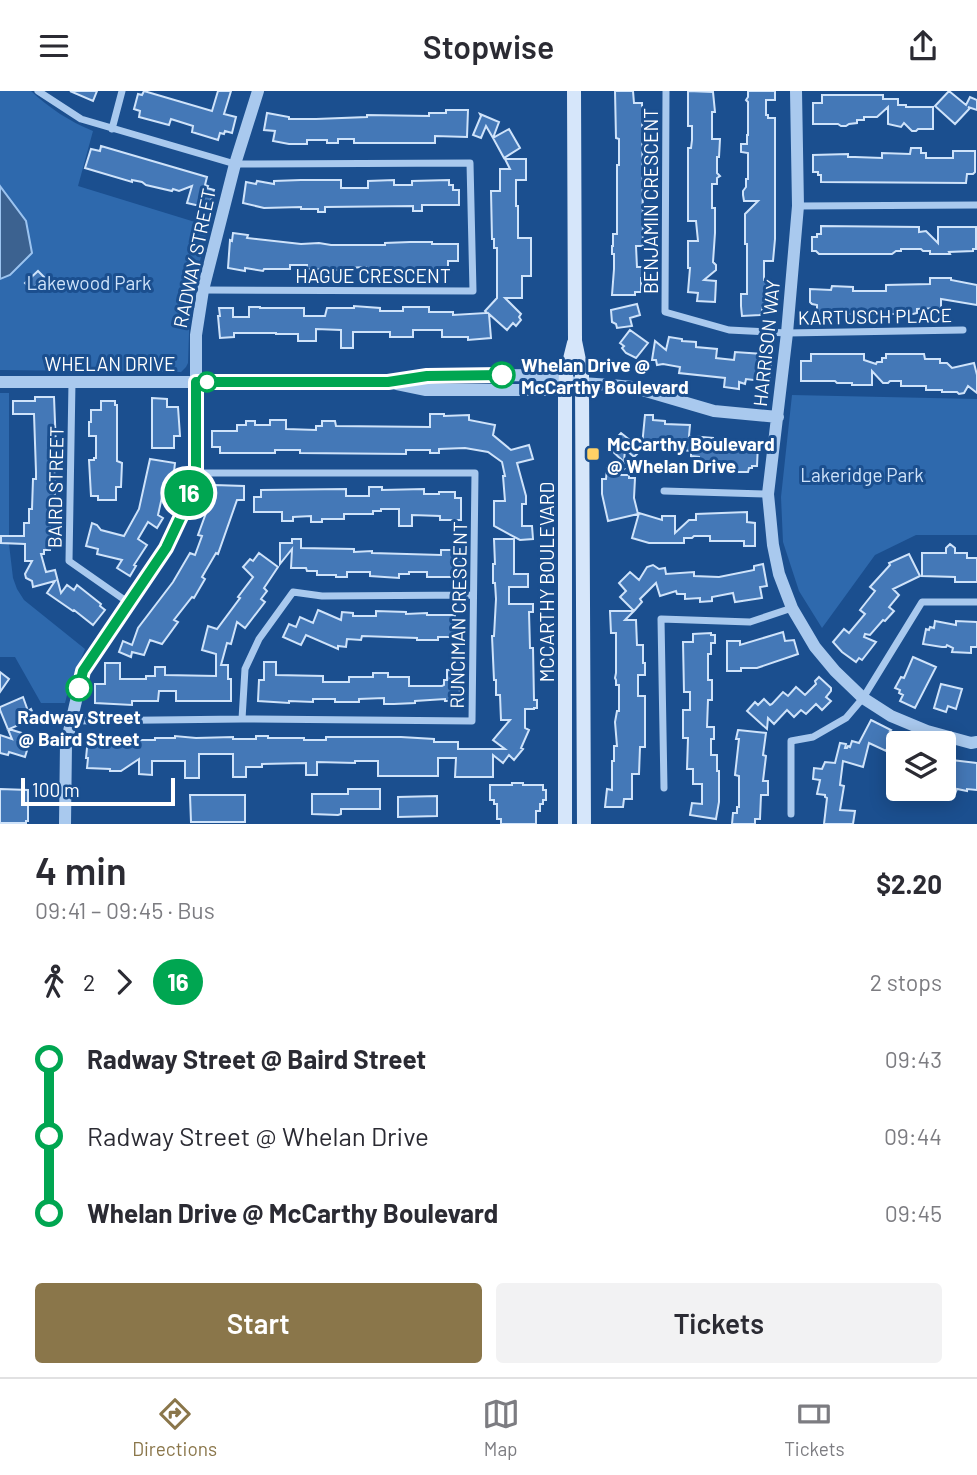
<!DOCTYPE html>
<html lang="en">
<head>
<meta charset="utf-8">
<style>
	:root { --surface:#fff; --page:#f2f2f3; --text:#2b2b33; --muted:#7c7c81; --line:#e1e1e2; --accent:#8a764a }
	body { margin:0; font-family:Barlow,sans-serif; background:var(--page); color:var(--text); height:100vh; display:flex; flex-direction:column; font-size:26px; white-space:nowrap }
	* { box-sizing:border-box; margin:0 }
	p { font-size:23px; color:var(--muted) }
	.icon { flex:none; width:38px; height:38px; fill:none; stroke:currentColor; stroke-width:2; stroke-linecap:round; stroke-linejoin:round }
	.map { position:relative; height:733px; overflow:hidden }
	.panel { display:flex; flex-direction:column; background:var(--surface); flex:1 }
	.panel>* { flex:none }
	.badge { padding:0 14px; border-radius:23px; font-size:24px; line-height:46px }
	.controls { position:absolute; left:886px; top:640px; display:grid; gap:14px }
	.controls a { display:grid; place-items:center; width:70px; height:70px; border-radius:7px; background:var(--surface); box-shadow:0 4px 18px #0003; font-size:35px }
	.scale { position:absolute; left:21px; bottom:18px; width:154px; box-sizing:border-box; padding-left:7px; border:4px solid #fff; border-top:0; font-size:19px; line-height:24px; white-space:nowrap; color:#fff; -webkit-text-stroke:5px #1b4f8f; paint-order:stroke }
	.map>.badge { position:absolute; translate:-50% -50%; box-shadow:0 0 0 4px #fff }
	.legs { display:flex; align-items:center; gap:10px; height:77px; padding:0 35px; font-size:23px }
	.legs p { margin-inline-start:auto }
	.head { display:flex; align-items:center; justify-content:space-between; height:119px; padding:0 35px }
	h1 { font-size:38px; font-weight:600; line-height:52px }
	.cta { display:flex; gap:14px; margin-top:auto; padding:14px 35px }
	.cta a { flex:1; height:80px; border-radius:7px; background:var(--accent); color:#fff; font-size:28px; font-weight:600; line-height:80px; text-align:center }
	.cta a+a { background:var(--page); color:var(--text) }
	ul { padding:0 35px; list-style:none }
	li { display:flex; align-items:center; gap:24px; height:77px; font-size:26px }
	li i { display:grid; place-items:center; width:10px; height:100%; margin:0 9px; background:currentColor }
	li i::after { content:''; width:18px; height:18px; margin:-9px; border:5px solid; border-radius:50%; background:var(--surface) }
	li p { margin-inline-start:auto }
	li:first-child i { background:linear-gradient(#0000 50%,currentColor 0) }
	li:last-child i { background:linear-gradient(currentColor 50%,#0000 0) }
	header { display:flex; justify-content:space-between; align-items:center; height:91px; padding:0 35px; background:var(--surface); font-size:32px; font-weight:600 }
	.tabs { display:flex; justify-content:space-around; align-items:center; height:98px; border-top:2px solid var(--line); background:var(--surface); font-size:19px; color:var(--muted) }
	.tabs a { display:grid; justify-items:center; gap:4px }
	.tabs .selected { color:var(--accent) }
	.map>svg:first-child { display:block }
</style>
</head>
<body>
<header><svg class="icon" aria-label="menu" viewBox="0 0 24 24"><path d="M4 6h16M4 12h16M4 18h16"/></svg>Stopwise<svg class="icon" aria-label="share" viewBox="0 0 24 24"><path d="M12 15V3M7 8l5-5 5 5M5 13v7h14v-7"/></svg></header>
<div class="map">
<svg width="977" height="733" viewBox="0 0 977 733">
	<rect width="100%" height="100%" fill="#1b4f8f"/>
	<path fill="#2e69ad" d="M0,0h31c17,16 39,31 62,40l-15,55 130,40 -18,79 -2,58 -2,4 -5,5 -181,-2z
		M0,302h9v151l4,34 4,11 7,11 61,49 -17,42 -3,12h-24l-26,-46h-15z
		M792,304l185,4v136h-61l-41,20 -53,73 -23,-37 -16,-49 -2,-45z"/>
	<path fill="#3c6290" stroke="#9cc4f0" stroke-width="2" d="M0,95l26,35 6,32 -22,22 -10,4z"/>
	<path fill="#4478b7" stroke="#cfe3fa" stroke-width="2" d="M70,0h27l-4,10z
		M144,0l68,20 6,-20h13l-7,23 12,3 -4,16 -7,-2 -1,3 -4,-1 -2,7 -26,-8 1,-6 -22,-7 -2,6 -30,-8 1,-6 -6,-2 4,-15 4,1z
		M615,0h18l1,12h8l1,143h-7l1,21h6v11h-2v14h-6v3h-23l2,-26v-15h-2v-8h1v-12h4v-69h2v-26l-3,-1z
		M688,0l25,1 2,20h-3v27h8l-1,18h-2v16l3,3 -3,2v6h-5v24h3v25l-2,29 3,3v5l-12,10 12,1 -1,21 -18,-1 1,-8 -10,-1 2,-24h-2v-27h10l-2,-20h-8v-73h3l1,-8v-14h-4z
		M748,0h27v9h-9v15h2v3h7v121l-2,22h-9v19h6l-1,27h-7v6l-2,2 -18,1 -1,-10v-12h6v-50h-2v-30l13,-13h-14l-1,-6v-4l3,-4v-8h2v-26l-7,-1v-8h6v-9h1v-33l-2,-2 2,-3z
		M949,0l17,14 4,-8 7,3v10l-9,-3 2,1 -15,16 -20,-18z
		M822,4h61v4h15v6h8v2h27v22h-15l-2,2h-4l-8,-8 -3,4 -13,-3v-17l-11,10h-13v3h-7v3l-8,1 -3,2h-5l-3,-2h-25v-21h9z
		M446,19h22l-1,27 -32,-1v7h-81v-4h-16v4h-11v-3h-20v4h-18l-16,-3 2,-10 -11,-1 3,-17 22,4v2h27l51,-2v-2l62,1v-3h17z
		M480,23l19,8 -6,16 -7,-12 -5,12 -8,-3 8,-19z
		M509,38l11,19 -16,10 -11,-20z
		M101,55l106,31 -2,8 3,1 -1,2 7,2 -7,24 -9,-2 2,-6 -13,-3 5,-17 -13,5 -6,-2 -1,2 -26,-6 -4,-3 -10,-2v2l-47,-14 6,-19 9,2z
		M911,57h10v5h5v5h27v-7h22v21l-2,2h-6l-1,9 -145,-1v-7h-3v-3h-5v-17l35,-1v3h7l27,1v-5l28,1z
		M505,68h21v21h-10v26h2v32h13v38h-9v22h-17l16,16 -2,3 2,3 -5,6 -3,-3 -6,7 -18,-16 2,24 -23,2v-3h-26v-7h-29v7h-23v-5h-37v16h-12v-18l-25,-1v12h-18v-7h-22v-1h-42v4l-14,1 -2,-22h2l-1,-8h14v9h16v-10h11v1h44v8h21l2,-8h27v-2l26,2v3h23v-4h26v5h24v3l34,-2 -2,-2 12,-13v-50h-3v-9h-2l-1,-48h9v-22h10z
		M301,89h40v8h27v-7l26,-1v5h18v-4l37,-1v5h4v5h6v15h-37v6h-9v-5l-88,1v5h-7v-3h-17v-2l-37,1 -21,-5 3,-21 10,2 1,-3 17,3v-3z
		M821,135l98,1v5l7,-1 12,12v-16h38v22h-3v2l-24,1 1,2h-20v-3h-7l-2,-2h-20v2h-5l-4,3h-73l-3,-3h-4v-14h5v-3h4z
		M233,142l15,2 -1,3 54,6 18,-1 12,2h54v-2l25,-1h22v2h26v17h-10v10h-82v-4l-18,1v2h-15l-26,-1v-4h-17v4h-26l-1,2 -18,-3v3l-17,-3 2,-28 2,1z
		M38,180l6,6 -12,13 -7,-7z
		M930,187h21v2l26,5v20l-36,-6v9l-24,1v4l-4,1h-84l-12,-1v-8l-5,-1 -2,-2v-13l21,1 1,-4 21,1v4h33v-6l44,-1z
		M637,213l3,11 -10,3 2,8 -15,2 -1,-4 -4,-2 -1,-12z
		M630,239l18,13 -12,15 -10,-5 -4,-5 2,-2 -4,-3z
		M669,246l13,2v2l14,1v5l21,2 -1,9 18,2 1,-8 28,2v9h8l-2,19 -23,-3 -1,5 -6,-2v7l-15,-2 1,-9 -46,-5 1,-6 -17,-3 -6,1 -1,-5h-4l3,-19 11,9z
		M811,263h53v6l12,4 1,-2h5v-4h4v-4h38l1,5h15v4h7l5,5 22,-5 3,12v18l-9,-7 -4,7 -5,1 -2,-2h-15v-2h-16v-4h-25v-5h-11l-2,2h-5l-11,-12v14h-20v-2h-15l-2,-2h-34v-20h10z
		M35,306h19l2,50h-2l1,53 -1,20h-3l-1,30h-6v4h-3l5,18 9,-2 6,23 6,-8 7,5 3,-5 24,19 -1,2 5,4 -12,15 -19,-15 -1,1 -26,-18 8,-12 -22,6 -1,-6 -6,-3 -1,-4 7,-13h-7v-17l-24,-1v-7h23v-13h5v-14h3l1,-30h3v-7l-2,-58h-21v-13h22z
		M152,307l15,1v8h11l2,29h-6v12h-22z
		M101,310h14v4h2v56l5,2 -1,24h-5v13h-18v-4h-7l-2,-36h5v-2h2v-22h-7v-14h2v-12h10z
		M430,323h14v2l25,-1v5l26,5 -2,10 18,15 18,-5 4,14 -16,4 9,33v8h-4v22h10l1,13 -13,1 -26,-14v-25h11l-2,-25h2l-3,-14 -14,-10 -23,-4 -26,1v4h-9v-3h-24v4l-106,-1v-3h-25v3h-55v-6h-8v-16h25v-6h9v-4h9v4h15v-5h16v9l30,1v-4h6v-5h13l1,5 94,1z
		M645,324h8v5l12,1v3l25,1 -1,11 24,2v3l9,1 3,3 24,1v-3l9,1 -1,22h-5v2h-3l-1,4h-26v-4l-7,-1 -1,-2 -15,-1v-7l-8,-1v-5l-49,-5z
		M621,342l10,8 2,-2 10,9 -9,9 -9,-8 -1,13 -16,-15z
		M150,368l25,4 -2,17 -4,18 -7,-1 -4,18 5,3 -6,10 -9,-6 -10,17 9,6 -13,20 2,1 -6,10 -13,-8 5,-8 -25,-6 1,-5 -12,-3 6,-23 5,2 4,5 23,6 15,-27z
		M607,377l17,1 -6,6h11v3h6l-1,20 4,16 -30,7 -6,-27v-15h4z
		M214,394l30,1v14h-7l-19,54 -2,-1 -14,24 3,2 -11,19 -2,-1 -18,23 4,2 -16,22 -12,-4 -6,15 -12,-3 -1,5 -12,-5 4,-11 9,4 6,-17 35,-46 17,-29 5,2 7,-19 -4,-1 12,-33 4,1z
		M369,396h13v3l42,-1v5h15v-2h16v6h6v22h-21v-4l-28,-1v11h-13v-17h-18v2h-8v3h-29v5h-22v3h-11v-6l-18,1v4h-11v-9h-28v-15h7v-7l85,-1v7h23z
		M747,421v10l8,1v23h-11v-5h-34v-5h-16l-2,2h-8v5h-35l-17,-5 7,-25 23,7v-4h13v17l14,-13h7v-6z
		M292,448h9v9l53,1v3l18,-1v2l69,2v-5h23v20h-10v7h-27v-5h-18v2h-10v4l-29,-2v-4h-23v5h-11v-2h-19v-4h-10l-1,-3h-15l1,-19 -12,15v-21h12z
		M494,448h20v35h14v13h-19v17h24v8h-4l1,36h3l1,52h3v8h-3v1h-9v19l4,2 -8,18 2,1 -9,11 -5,-5 -6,8 -10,-8v22h-38l1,-19h-18v18h-60v-15h-23v2l-38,-1v13h-11v-12l-44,1v3h-16v10h-13v-23h-34v24h-14v-17h-33v14l-13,-1v-15l-18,12h-11v-2l-23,-1 1,-10h-2l2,-20h27v3h21v-1h19v-2h20v-2l21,2 37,-1v2h23v-3h12v2h36v2h22v-3h75l33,2v3h24v7h47l-12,-9 17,-20h-9l-1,-25h-4v-15h-2l-2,-44h2l2,-37 -1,-16h-2v-19h2z
		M950,453l5,4v5h12v5h10v24h-22v-5l-33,-1v-23h24v-5z
		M259,462l19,14 -14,21 3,3 -6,8 4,3 -20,26 -8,-6 -6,22 -4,-1 -6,22h7v14h3v22h-55v-10h-17l-1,10h-26v4l-37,-2v-19h10v-21h15v16h26v-3h9v-9h10v8l51,1v-22l-14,-4 6,-24 9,3 23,-31 -2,-1 15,-20 -10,-10 7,-8 3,2z
		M909,463l11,22 -27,13 6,6 -10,12 5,4 -9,10 -2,-1 -13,15 -5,-1 -1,3 12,5 -14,18 -3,-2 -3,4 -14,-10 -9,-10 11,-13 5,4 16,-19 -5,-4 15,-19 -5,-4 20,-22 -1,-2z
		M763,473l4,22 -7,1 2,11 -27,4 -2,-9 -21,4v4l-12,1v-4l-15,1v-5h-8l-1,-3 -16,5 -4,-13 -16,16 2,3 -8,9 -14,-14 6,-6 -7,-8 11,-11 9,8 8,-13 6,-2 6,4 6,-1 1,6 28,-2v4l25,1 35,-7v-4z
		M318,519l23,10 1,-8 11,1v3h23v-5l30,1v2l21,-1v2h28v6h8v16h-25v3h-21v-2l-55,-2 -1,4 -14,-1 -1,8 -8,-1v3l-32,-14 -5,10 -18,-8 6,-13 7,3 4,-10 13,6z
		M610,520h24l-9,9h11l1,25h6v18h2v12h-7v21h7v51h-5l-1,27h-7v25h-8l-1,8h-18l2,-18 5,1v-29h2v-15h3l-2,-24 2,-11h2v-26h-3v-5l-1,-2 1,-5v-40h-5z
		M935,530l21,4v-4l21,1v25h-6v6l-19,-1 1,-4 -6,-3 -1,2h-4l-19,-3 3,-15 3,1 1,-3 4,1z
		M783,541l2,9 9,-1 4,14 -41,14h-16v3h-14v-30h13v4z
		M711,542v2h4v8h-4v11h-3v26h4v20h-4l-1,27h7v12h-3v16h6v16h2v31l-3,17 -26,-4 2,-12 10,1v-20h-9v-15h-6l1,-31h-5v-28h7v-18h-6l-1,-50h10v-8z
		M913,566l23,10 -21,41 -15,-7 3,-6 -4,-2 1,-3 -5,-2 6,-11 3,1z
		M264,571h12v13l47,1v6h26v-5h24v-4h15v4h21v9h33l2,-1v-5h3v-10l13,-1 -1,32h-14v-2l-30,2v2l-21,1h-10v-6l-25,1v3h-24v-3h-22v3l-24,-1v2l-31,-2 1,-21h5z
		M0,581l9,7 -9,13z
		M819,586l12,11v3l-5,6 5,4 -9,9 -6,-6 -10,10 -5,-4 -7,7 -7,-7 -13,14 -6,-6 -1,11 -20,-18 8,-9 3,3 6,-6 6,6 2,-1 11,-12 5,4 8,-9 9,8 11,-11 -1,-3z
		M941,593l21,5 -6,20 -8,-3 -2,6 -12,-4z
		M23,606l5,14 3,-2 4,9 -26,11 16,5 -2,11 5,2 -3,10 -16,-5 -1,3 -8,-2v-18l12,4 -12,-29v-3z
		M871,629l20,10 -1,1 4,2 -8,18 -17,-8 -6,24 -20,-6 -3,24 4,1 -4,24 15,1 -2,13h-29l3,-26 -2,-1v-2l-8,-1 3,-14 -7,-1 1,-11 8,1 3,-7 10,1 5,-20 6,1 -1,4h2l1,-2 2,1 2,-6 7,2z
		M738,639l28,3 -3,22 3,1 -3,25h5v14h-7l-1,24h-5v5h-23l1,-11h4v-6h2v-31l-4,-1 4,-36h-3z
		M943,668l34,4v27l-10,-1v2l-10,-2 -2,5 -12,-3z
		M512,692h11v2h20v5h3v10h-3v4h-3v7h-4v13h-35v-5h-4v-15h-3v-4h-4v-15h22z
		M0,698l28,1v31h-2v2h-26z
		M348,698h32v20h-39v5l-3,1 -26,-1v-20h36z
		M190,704h55v27h-54z
		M437,705v20l-39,1v-20z"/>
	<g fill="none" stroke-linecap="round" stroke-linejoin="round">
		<path stroke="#a9c9ee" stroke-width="7" d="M38,0l43,28 154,45 235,-1 3,128 -270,-1
			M666,0l-1,221 64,18 58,3 176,-3
			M112,38l10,-38
			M798,115l179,-1
			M72,291l-3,179 60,42
			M664,400l104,3
			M242,628l3,-50 14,-30 34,-47 29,4 151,-1
			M71,630l171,-2 230,2 3,-248h-279
			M664,697l-3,-169 89,3 42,-14
			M791,723v-73l22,-4 33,-19 17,-20 59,-96h55"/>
		<path stroke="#a9c9ee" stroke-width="12" d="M796,0l2,115 -11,127 -19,161 5,51 6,29 13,34 23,39 20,24 28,27 28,18 36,15 44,12 6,-1
			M0,291h388l39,-6 125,-1 14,7 45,3 21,2 82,24 64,6
			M397,293l29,6h127l13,-8
			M65,733l1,-80 17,-73 83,-123 17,-36 13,-39v-138l7,-45 32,-126 23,-73"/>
		<path stroke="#d6e6fa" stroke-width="14" d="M574,0l1,250 7,34v7l2,442
			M565,733v-434l1,-15 8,-32"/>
	</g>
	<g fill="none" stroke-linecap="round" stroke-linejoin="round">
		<defs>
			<path id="line-1" d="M79,597l4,-17 83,-123 17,-36 13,-39v-91h192l39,-6 75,-1"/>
		</defs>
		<use href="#line-1" stroke="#fff" stroke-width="16"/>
		<use href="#line-1" stroke="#00a651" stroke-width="10"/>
	</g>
	<g fill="#fff" stroke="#00a651" stroke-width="3.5">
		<circle cx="502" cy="284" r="12"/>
		<circle cx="207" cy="291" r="9"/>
		<circle cx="79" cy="597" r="12"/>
	</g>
	<rect fill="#ffd166" stroke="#1b4f8f" stroke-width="2.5" x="586" y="356" width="14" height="14" rx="3.5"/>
	<g text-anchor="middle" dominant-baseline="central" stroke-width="6" stroke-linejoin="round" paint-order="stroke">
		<g font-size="19" fill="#fff" stroke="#1b4f8f">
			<text transform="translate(650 110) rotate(-90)">BENJAMIN CRESCENT</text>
			<text transform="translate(194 167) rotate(-78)">RADWAY STREET</text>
			<text x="373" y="184">HAGUE CRESCENT</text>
			<text transform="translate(875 225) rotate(-1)">KARTUSCH PLACE</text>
			<text transform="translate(766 252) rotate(-84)">HARRISON WAY</text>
			<text x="110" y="272">WHELAN DRIVE</text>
			<text transform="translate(55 396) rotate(-89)">BAIRD STREET</text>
			<text transform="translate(546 491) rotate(-90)">MCCARTHY BOULEVARD</text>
			<text transform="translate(458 524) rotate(-89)">RUNCIMAN CRESCENT</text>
		</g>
		<g font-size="19" fill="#cfe3fa" stroke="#1b4f8f">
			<text x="89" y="191">Lakewood Park</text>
			<text x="862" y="383">Lakeridge Park</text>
		</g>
		<g font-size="19" font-weight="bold" fill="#fff" stroke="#1b4f8f" text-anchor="start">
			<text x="521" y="273">Whelan Drive @<tspan x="521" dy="22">McCarthy Boulevard</tspan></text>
			<text x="79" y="625" text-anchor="middle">Radway Street<tspan x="79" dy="22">@ Baird Street</tspan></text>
		</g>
		<g font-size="19" font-weight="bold" fill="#fff" stroke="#1b4f8f" text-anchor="start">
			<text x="607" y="352">McCarthy Boulevard<tspan x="607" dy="22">@ Whelan Drive</tspan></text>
		</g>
	</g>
</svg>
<div class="controls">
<a><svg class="icon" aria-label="layers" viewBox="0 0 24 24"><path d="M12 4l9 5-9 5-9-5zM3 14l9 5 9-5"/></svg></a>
</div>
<div class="scale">100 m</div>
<b class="badge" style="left:189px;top:402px;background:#00a651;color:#fff">16</b>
</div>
<section class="panel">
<div class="head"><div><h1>4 min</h1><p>09:41 – 09:45 · Bus</p></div><b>$2.20</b></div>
<div class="legs"><svg class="icon" aria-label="walk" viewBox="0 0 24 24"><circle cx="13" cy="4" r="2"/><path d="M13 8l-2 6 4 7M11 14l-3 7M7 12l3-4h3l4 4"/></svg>2<svg class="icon" aria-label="forward" viewBox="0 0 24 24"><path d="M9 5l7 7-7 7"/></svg><b class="badge" style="background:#00a651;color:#fff">16</b><p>2 stops</p></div>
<ul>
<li><i style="color:#00a651"></i><b>Radway Street @ Baird Street</b><p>09:43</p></li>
<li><i style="color:#00a651"></i><span>Radway Street @ Whelan Drive</span><p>09:44</p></li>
<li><i style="color:#00a651"></i><b>Whelan Drive @ McCarthy Boulevard</b><p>09:45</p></li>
</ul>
<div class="cta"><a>Start</a><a>Tickets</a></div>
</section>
<nav class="tabs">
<a class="selected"><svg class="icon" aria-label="directions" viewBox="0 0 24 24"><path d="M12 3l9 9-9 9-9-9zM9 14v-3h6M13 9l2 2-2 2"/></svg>Directions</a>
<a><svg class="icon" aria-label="map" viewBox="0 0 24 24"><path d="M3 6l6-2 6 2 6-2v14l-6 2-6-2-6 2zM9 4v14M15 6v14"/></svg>Map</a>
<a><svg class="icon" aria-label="tickets" viewBox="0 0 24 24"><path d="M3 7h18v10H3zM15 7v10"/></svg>Tickets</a>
</nav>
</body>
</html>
